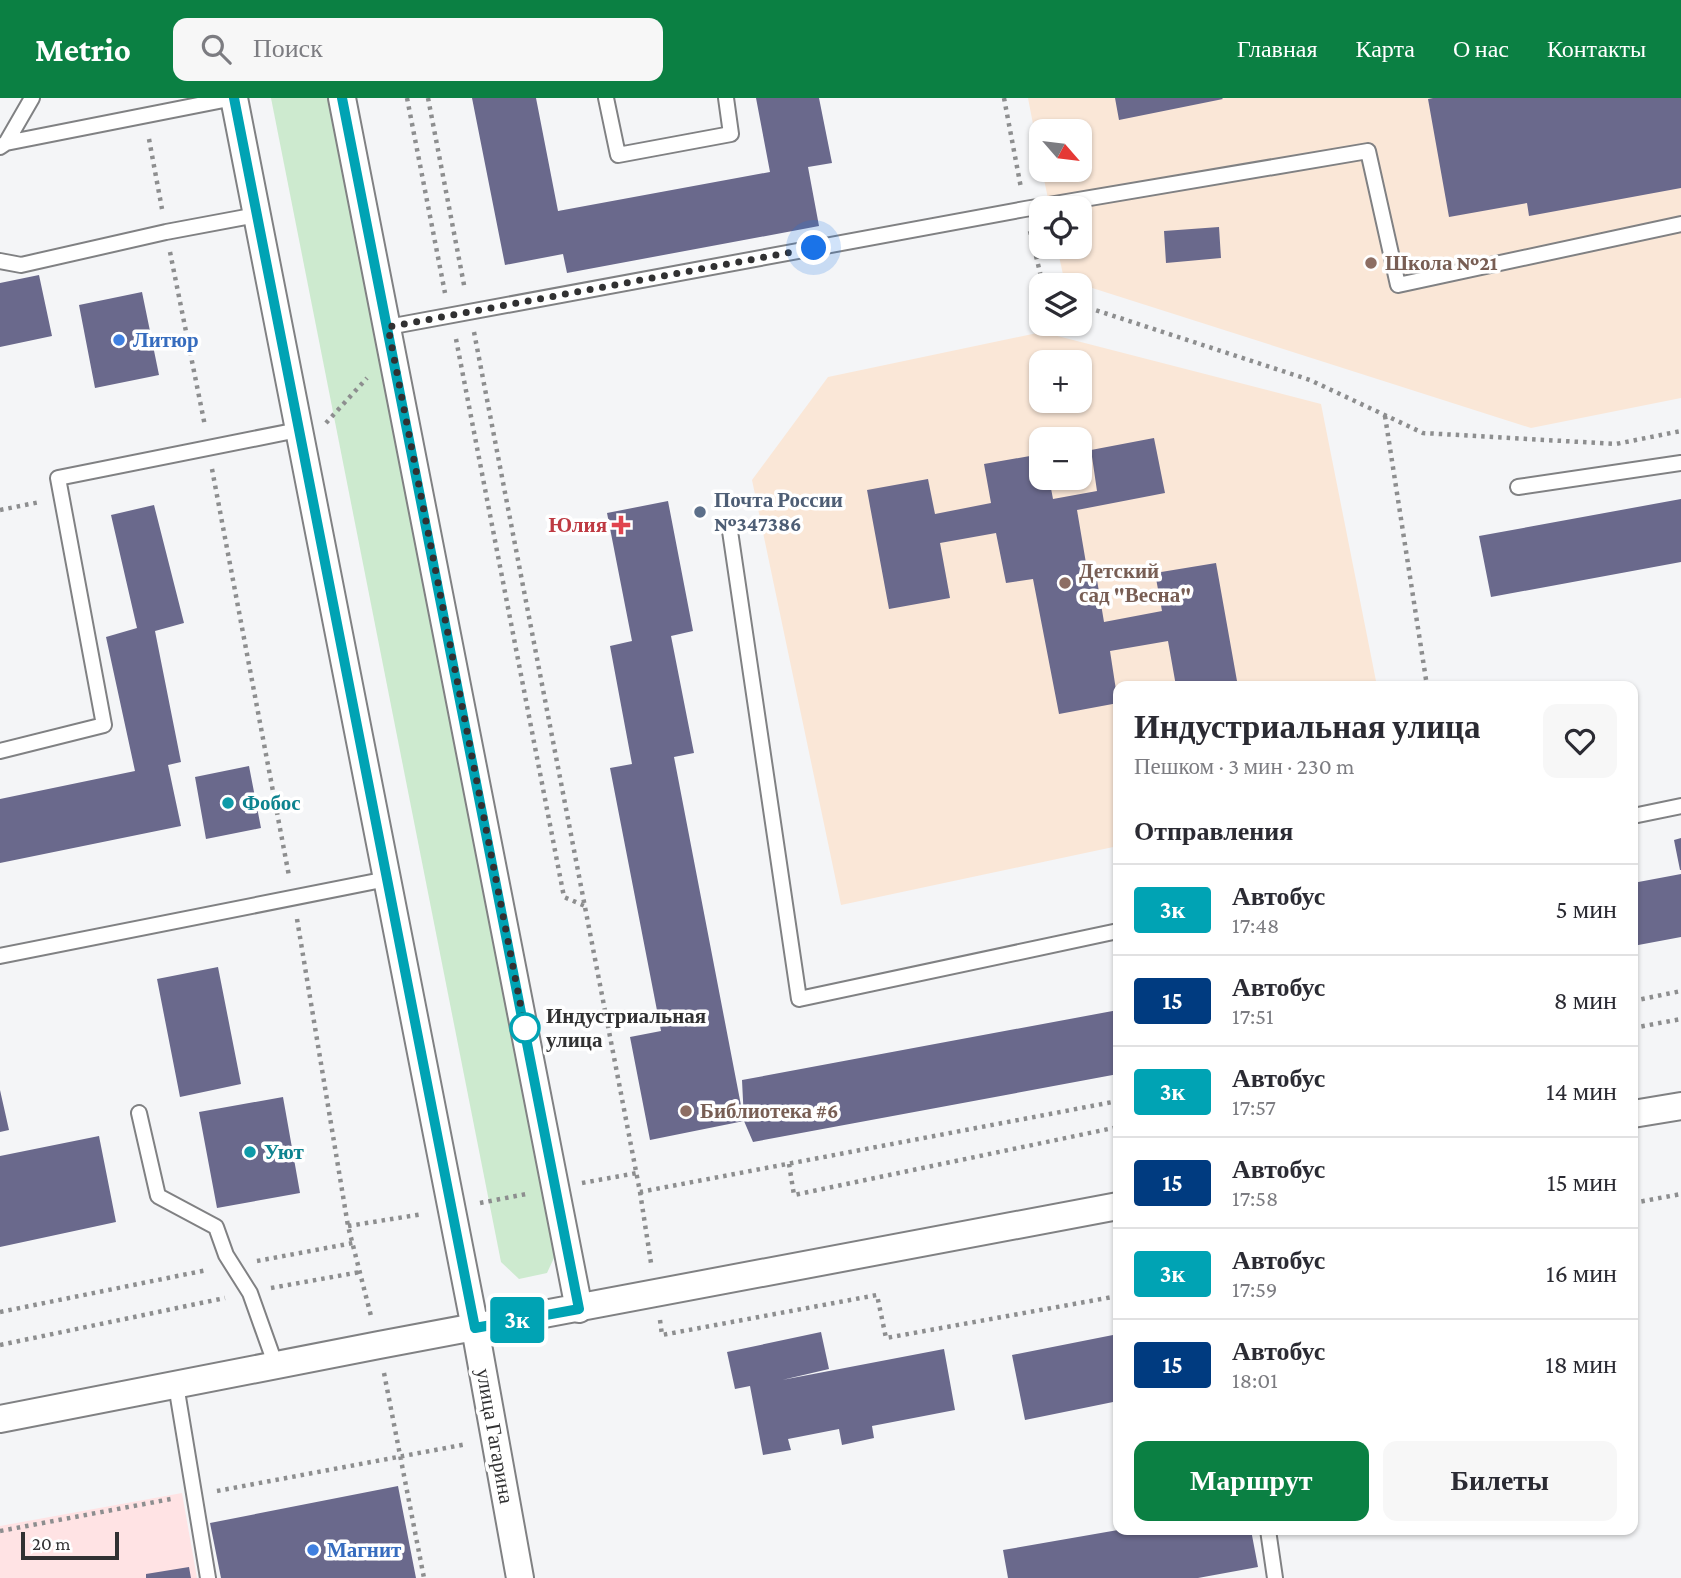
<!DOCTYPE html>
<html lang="ru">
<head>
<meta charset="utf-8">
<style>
	:root { --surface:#fff; --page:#f7f7f7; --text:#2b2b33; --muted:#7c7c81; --line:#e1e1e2; --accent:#0b8043 }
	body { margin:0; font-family:"Crimson Pro",serif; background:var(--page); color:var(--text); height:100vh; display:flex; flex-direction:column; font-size:26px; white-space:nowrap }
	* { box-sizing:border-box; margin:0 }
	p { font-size:23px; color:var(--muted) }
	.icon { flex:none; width:38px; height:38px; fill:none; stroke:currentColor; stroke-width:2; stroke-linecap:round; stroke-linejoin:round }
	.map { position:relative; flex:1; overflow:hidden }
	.sheet { position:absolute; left:1113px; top:583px; width:525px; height:854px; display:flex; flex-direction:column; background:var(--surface); border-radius:14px; box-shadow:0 2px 5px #0004 }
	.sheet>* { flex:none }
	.badge { padding:0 14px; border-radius:5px; font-size:24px; line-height:46px }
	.needle { width:46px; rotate:118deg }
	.buttons { position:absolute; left:1029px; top:21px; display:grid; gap:14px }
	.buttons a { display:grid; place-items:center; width:63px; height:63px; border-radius:14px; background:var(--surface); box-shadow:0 2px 5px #0004; font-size:35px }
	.scale { position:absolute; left:21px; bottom:18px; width:98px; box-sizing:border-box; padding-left:7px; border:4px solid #313132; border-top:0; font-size:19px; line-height:24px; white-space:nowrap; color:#313132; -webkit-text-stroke:5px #fff; paint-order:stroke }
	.you { position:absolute; width:35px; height:35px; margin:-18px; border:5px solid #fff; border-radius:50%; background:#1a73e8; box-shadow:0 0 0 10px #1a73e833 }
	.map>.badge { position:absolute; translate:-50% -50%; box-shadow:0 0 0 4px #fff }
	h2 { padding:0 21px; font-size:26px; line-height:63px }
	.round { display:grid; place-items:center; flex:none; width:74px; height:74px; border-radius:14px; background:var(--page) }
	.head { display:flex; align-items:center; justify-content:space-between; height:119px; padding:0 21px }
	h1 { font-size:33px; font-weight:600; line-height:52px }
	.cta { display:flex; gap:14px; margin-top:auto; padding:14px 21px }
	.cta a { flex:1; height:80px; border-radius:14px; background:var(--accent); color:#fff; font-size:28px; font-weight:600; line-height:80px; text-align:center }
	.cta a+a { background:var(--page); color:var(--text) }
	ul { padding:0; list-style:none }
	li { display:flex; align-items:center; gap:21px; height:91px; padding:0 21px; border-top:2px solid var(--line) }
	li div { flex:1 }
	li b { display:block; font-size:26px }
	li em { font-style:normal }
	li .badge { min-width:77px; font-weight:700; text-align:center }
	header { display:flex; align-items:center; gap:42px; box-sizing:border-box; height:98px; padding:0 35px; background:var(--accent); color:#fff }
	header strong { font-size:33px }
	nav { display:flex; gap:38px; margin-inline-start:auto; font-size:24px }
	.search { width:490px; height:63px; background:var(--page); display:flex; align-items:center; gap:18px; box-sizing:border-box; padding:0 24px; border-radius:14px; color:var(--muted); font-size:26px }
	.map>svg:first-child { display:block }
</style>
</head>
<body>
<header>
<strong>Metrio</strong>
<div class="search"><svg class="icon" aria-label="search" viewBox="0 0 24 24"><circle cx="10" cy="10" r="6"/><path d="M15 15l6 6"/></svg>Поиск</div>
<nav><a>Главная</a><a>Карта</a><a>О нас</a><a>Контакты</a></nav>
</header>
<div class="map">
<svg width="1681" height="1480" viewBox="0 0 1681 1480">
	<rect width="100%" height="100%" fill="#f4f5f7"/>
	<path fill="#ffe3e4" d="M182,1395l15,85h-197v-52z"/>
	<path fill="#fae7d7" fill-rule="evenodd" d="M1028,0h653v300l-150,30 -467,-149 -7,-32h23v-39h-30l-8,-38h38v-39h-39v35z
		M1042,234l279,72 56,282h-259v160l-277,59 -89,-425 76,-103zM1041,264h39v39h-39zM1041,341h39v39h-39z"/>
	<path fill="#cdeacf" d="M271,0h59l229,1149 -12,26 -28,6 -18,-17z"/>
	<path fill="#6a698c" d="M472,0h64l22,113 212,-39 -14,-74h63l13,65 -24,4 11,59 -252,47 -4,-19 -58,11z
		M1115,0h107l1,1 -104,21z
		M1433,0h248v90l-152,28 -2,-13 -78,14 -21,-118z
		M1219,129l2,31 -55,5 -2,-32z
		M39,177l13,61 -52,11v-64z
		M142,194l17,83 -64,13 -16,-83z
		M1154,340l11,55 -88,17 10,59 8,-1 9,54 58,-11 -7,-38 61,-10 21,118 -26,5h-35l-8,-45 -58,10 8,52 -59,11 -26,-135 -27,4 -10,-50 -56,10 10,55 -61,11 -22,-119 61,-11 7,35 56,-11 -7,-39 57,-10v24h8l4,21 44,-8 -6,-41z
		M1681,401v63l-190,35 -12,-61z
		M668,403l25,130 -22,5 23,117 -20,4 70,364 -94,19 -20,-103 31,-6 -51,-263 22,-4 -22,-118 22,-5 -25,-128z
		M154,407l30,118 -29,8 26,131 -13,3 13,61 -181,37v-64l135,-28 -29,-134 31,-9 -26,-113z
		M249,668l12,62 -55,11 -11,-62z
		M1681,740v32h-1l-6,-30z
		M1681,776v63l-48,9v-63z
		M218,869l23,117 -61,13 -23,-118z
		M1118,912v64l-365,68 -9,-21 -2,-41z
		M0,992l9,40 -9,2z
		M283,999l17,96 -83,15 -18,-96z
		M99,1038l17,86 -116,25v-91z
		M821,1234l8,37 -47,11 162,-31 11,61 -83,16 2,12 -32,7 -3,-16 -51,10 3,11 -28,5 -13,-69 -15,3 -8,-37z
		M1118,1236v67l-93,19 -13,-65z
		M398,1388l18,92h-195l-11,-55z
		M1118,1432h133l7,37 -60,11h-190l-5,-28z
		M189,1469l2,11h-45v-4z"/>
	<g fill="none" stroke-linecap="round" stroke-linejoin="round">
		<defs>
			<path id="service" d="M606,0l12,57 113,-21 -5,-36
				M6,45l26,-45
				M0,49l6,-4 228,-45
				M0,163l21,4 145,-33 91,-17
				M388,229l637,-118 343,-58 30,134 283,-61
				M1518,389l163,-24
				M730,433l69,468 319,-68
				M0,653l104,-26 -46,-247 240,-48
				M1633,718l48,-10
				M0,858l387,-77
				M139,1015l19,83 58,31 10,28 24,38 26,73
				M176,1287l32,193
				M1268,1432l7,48"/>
			<path id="minor" d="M234,0l241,1230 45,250
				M342,0l237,1211
				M1633,1016l48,-8
				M0,1321l379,-74 739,-139"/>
		</defs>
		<use href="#service" stroke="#808183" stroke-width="18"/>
		<use href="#minor" stroke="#808183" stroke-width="30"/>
		<path stroke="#8d8e8f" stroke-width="4.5" stroke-dasharray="3.5 5" stroke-linecap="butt" d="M407,0l38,195
			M428,0l37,192
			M1004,0l17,90
			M149,41l13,70
			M1030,133l13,54
			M170,154l35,174
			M1080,207l230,75 113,53 193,11 65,-13
			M474,234l166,860 478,-91
			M456,241l108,558 21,9
			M1385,318l42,270
			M326,325l41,-45
			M212,371l77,407
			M0,412l40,-8
			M297,821l51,307 23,90
			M1633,903l48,-10
			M1633,930l48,-9
			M789,1066l5,31 324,-68
			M582,1085l55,-10
			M640,1094l11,71
			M480,1105l46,-9
			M1633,1105l48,-9
			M348,1128l75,-12
			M257,1163l96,-18
			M271,1190l89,-16
			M0,1214l207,-42
			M660,1222l2,15 215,-40 9,43 232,-42
			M0,1247l225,-47
			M384,1275l40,205
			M217,1393l250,-47
			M0,1433l171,-32"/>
		<use href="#service" stroke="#fff" stroke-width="14"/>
		<use href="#minor" stroke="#fff" stroke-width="26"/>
	</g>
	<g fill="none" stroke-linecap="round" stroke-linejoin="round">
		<defs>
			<path id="line" d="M234,0l241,1230 104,-19 -237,-1211"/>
		</defs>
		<use href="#line" stroke="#fff" stroke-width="16"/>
		<use href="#line" stroke="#00a3b4" stroke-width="10"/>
		<path stroke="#313132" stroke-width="7" stroke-dasharray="0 12.6" d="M525,930l-137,-701 426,-79"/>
	</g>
	<g fill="#8d6e63" stroke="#fff" stroke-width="2.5">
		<circle cx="1371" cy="165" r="7"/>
		<circle cx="1065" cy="485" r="7"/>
		<circle cx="686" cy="1013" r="7"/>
	</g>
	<g fill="#3f7fe0" stroke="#fff" stroke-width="2.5">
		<circle cx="119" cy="242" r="7"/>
		<circle cx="313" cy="1452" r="7"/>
	</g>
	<circle fill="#5c6f8a" stroke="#fff" stroke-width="2.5" cx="700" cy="414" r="7"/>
	<path fill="#e0444e" stroke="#fff" stroke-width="2.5" d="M617.5 416.5h7v7h7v7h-7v7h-7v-7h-7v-7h7z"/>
	<g fill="#0f9aa8" stroke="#fff" stroke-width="2.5">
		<circle cx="228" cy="705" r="7"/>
		<circle cx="250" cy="1054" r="7"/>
	</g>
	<circle fill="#fff" stroke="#00a3b4" stroke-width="3.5" cx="525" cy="930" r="14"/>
	<g text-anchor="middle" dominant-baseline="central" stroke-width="7" stroke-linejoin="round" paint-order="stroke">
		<g font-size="21" font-weight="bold" fill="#785e54" stroke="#fff" text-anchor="start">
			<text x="1385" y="165">Школа №21</text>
			<text x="1079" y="473">Детский<tspan x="1079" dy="24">сад "Весна"</tspan></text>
			<text x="700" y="1013">Библиотека #6</text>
		</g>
		<g font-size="21" font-weight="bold" fill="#366cbe" stroke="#fff" text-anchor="start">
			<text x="133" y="242">Литюр</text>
			<text x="327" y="1452">Магнит</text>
		</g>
		<g font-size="21" font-weight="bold" fill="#4e5e75" stroke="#fff" text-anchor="start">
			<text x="714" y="402">Почта России<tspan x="714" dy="24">№347386</tspan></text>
		</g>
		<g font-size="21" font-weight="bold" fill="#be3a42" stroke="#fff" text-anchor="end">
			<text x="607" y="427">Юлия</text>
		</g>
		<g font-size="21" font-weight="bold" fill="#0d838f" stroke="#fff" text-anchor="start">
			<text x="242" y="705">Фобос</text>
			<text x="264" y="1054">Уют</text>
		</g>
		<g font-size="21" font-weight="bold" fill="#313132" stroke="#fff" text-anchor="start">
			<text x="546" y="918">Индустриальная<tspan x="546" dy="24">улица</tspan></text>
		</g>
		<g font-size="21" fill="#313132" stroke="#fff">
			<text transform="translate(495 1338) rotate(80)">улица Гагарина</text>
		</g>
	</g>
</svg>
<div class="buttons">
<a><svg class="needle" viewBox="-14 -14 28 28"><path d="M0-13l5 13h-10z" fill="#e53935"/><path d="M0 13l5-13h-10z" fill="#7c7c81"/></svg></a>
<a><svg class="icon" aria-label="locate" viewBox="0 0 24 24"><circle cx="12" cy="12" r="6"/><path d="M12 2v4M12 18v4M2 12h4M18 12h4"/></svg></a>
<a><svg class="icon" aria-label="layers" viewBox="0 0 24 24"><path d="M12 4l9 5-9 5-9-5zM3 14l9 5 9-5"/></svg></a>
<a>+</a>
<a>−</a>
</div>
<div class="scale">20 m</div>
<div class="you" style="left:814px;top:150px"></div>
<b class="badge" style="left:517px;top:1222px;background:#00a3b4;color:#fff">3к</b>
<section class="sheet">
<div class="head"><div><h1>Индустриальная улица</h1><p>Пешком · 3 мин · 230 m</p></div><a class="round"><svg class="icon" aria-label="heart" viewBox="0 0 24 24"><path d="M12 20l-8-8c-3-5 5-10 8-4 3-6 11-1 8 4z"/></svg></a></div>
<h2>Отправления</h2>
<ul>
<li><span class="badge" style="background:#00a3b4;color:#fff">3к</span><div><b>Автобус</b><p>17:48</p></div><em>5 мин</em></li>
<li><span class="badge" style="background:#003b80;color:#fff">15</span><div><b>Автобус</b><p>17:51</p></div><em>8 мин</em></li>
<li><span class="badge" style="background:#00a3b4;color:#fff">3к</span><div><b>Автобус</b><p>17:57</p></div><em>14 мин</em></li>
<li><span class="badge" style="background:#003b80;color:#fff">15</span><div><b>Автобус</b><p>17:58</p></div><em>15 мин</em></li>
<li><span class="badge" style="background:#00a3b4;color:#fff">3к</span><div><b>Автобус</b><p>17:59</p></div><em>16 мин</em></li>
<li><span class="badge" style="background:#003b80;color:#fff">15</span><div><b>Автобус</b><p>18:01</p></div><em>18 мин</em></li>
</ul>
<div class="cta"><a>Маршрут</a><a>Билеты</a></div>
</section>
</div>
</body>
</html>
